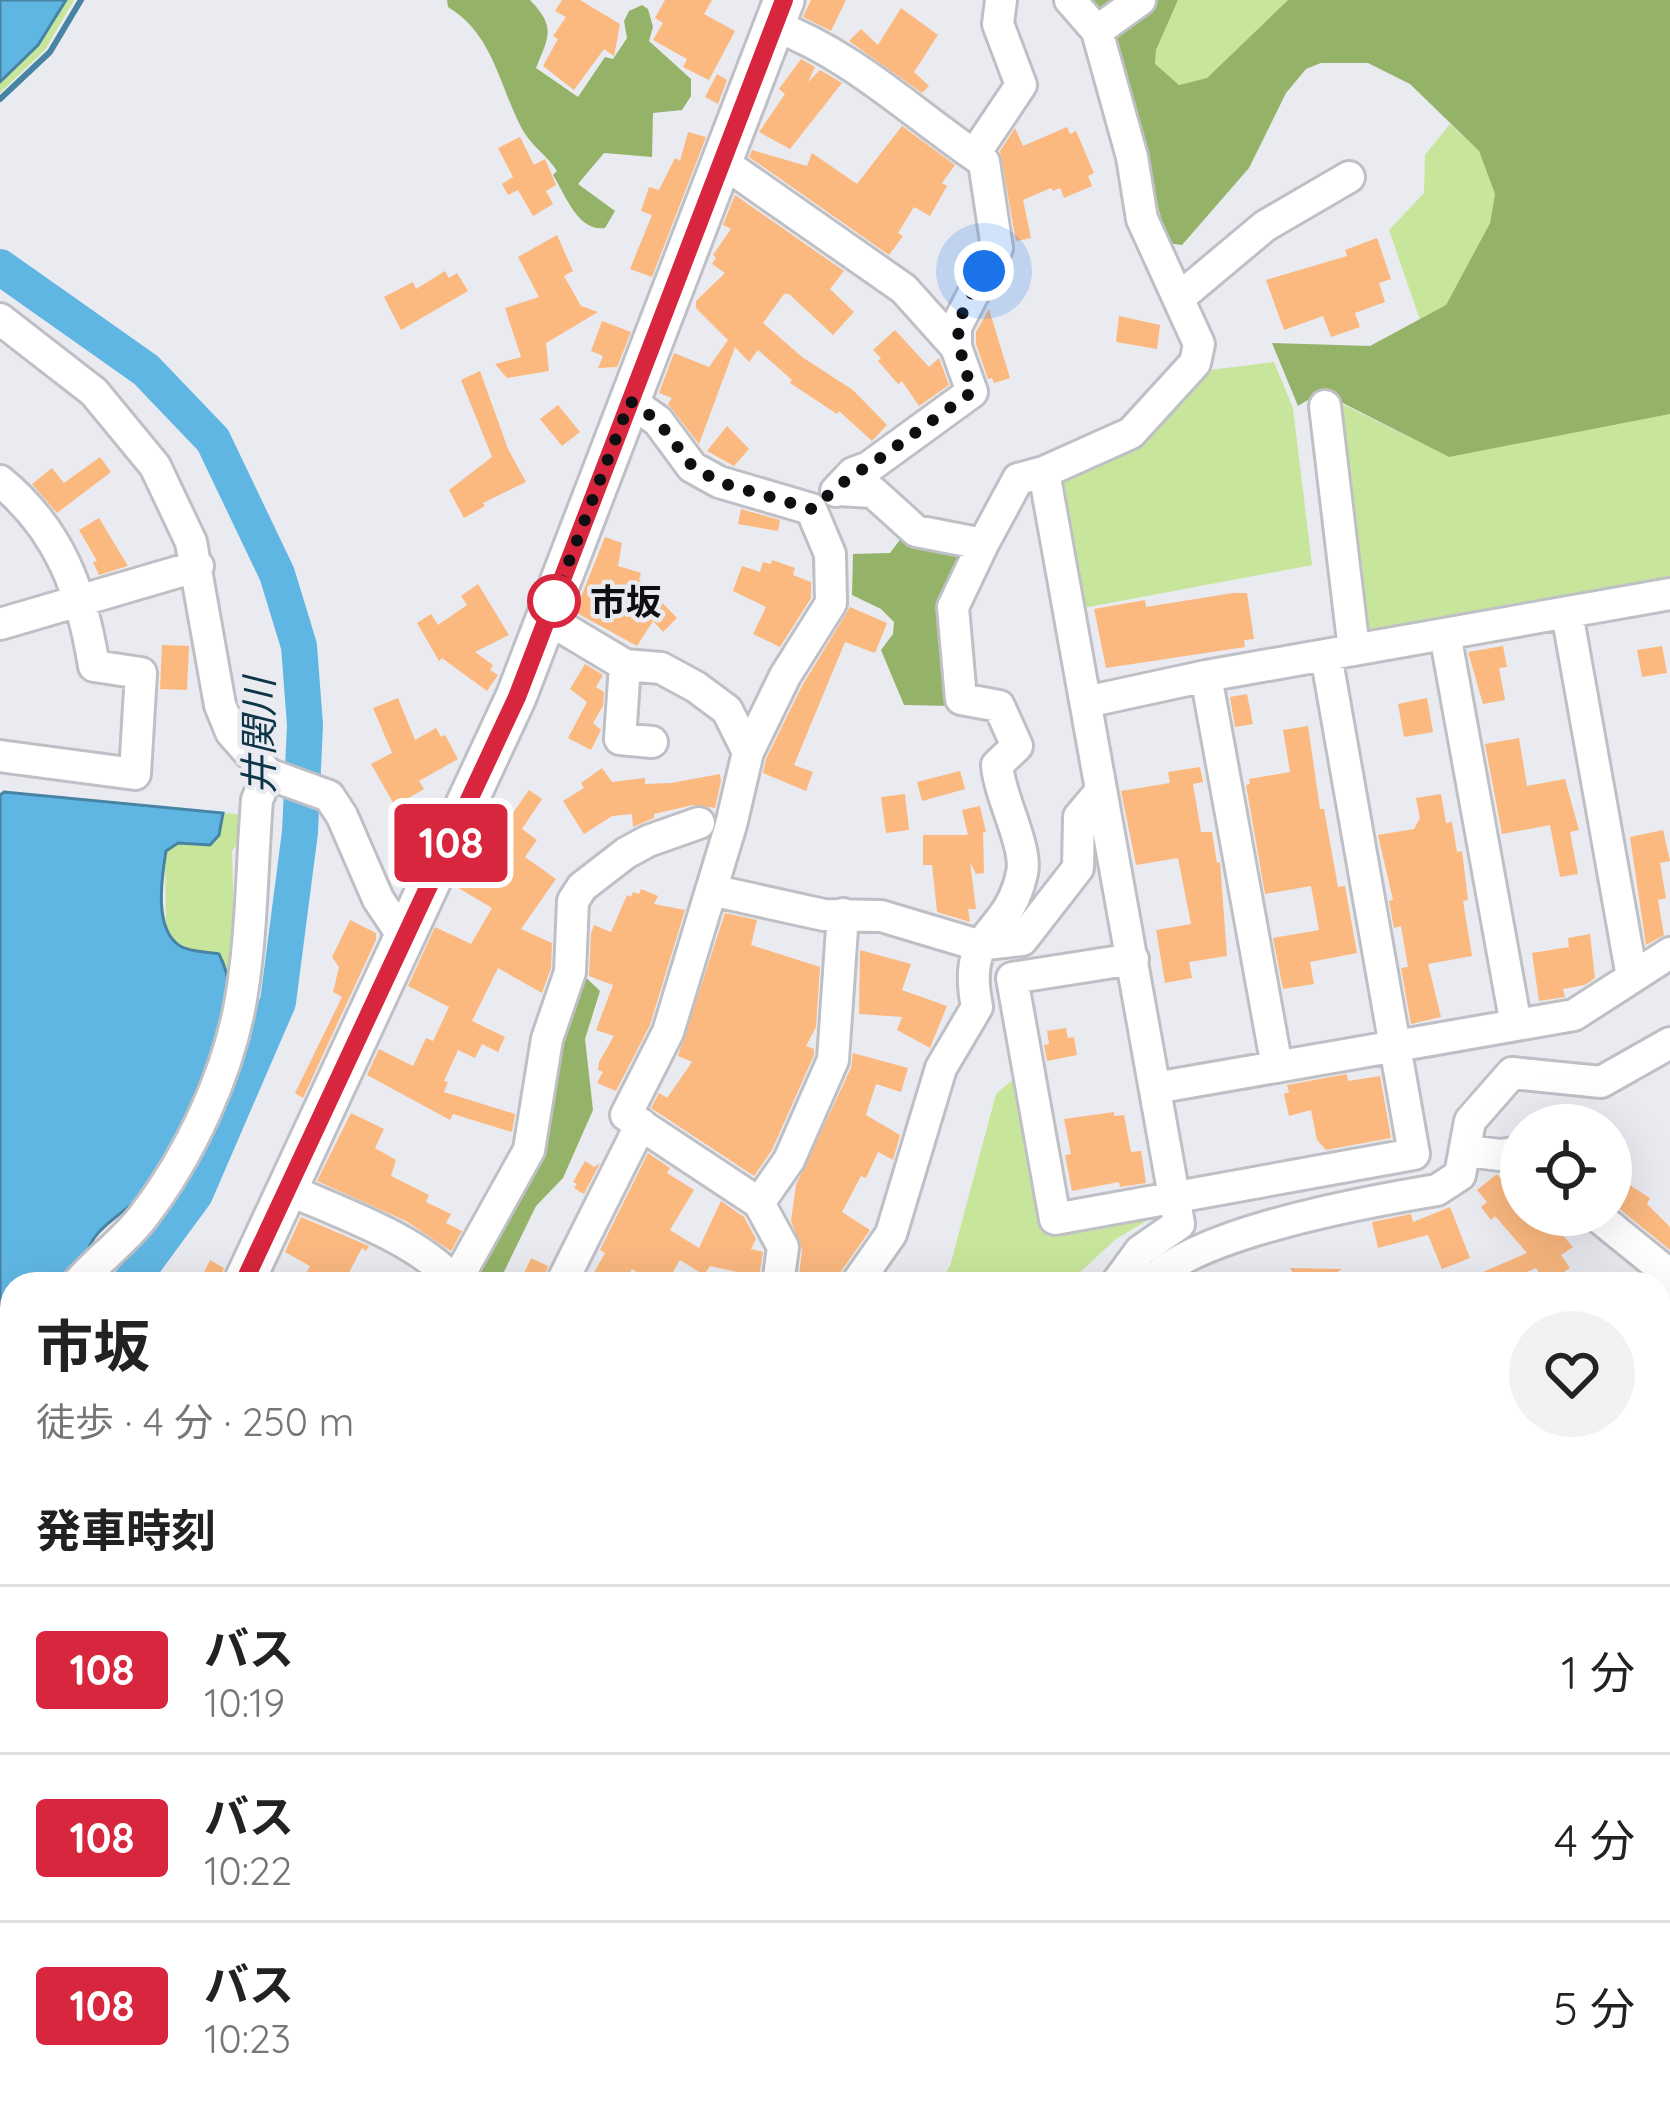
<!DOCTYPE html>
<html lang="ja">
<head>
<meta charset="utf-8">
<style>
	:root { --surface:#fff; --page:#f2f2f2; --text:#222; --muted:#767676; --line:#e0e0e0 }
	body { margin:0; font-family:Quicksand,"Noto Sans JP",sans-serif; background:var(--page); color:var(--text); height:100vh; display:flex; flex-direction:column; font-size:45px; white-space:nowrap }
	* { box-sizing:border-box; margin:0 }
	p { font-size:39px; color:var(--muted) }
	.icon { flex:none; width:66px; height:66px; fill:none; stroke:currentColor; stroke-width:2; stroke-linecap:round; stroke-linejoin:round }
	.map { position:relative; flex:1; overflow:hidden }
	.side { position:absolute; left:0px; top:1272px; width:1671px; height:840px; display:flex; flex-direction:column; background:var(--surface); border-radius:36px 36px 0 0; box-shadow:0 12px 48px #0002 }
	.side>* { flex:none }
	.badge { padding:0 24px; border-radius:9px; font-size:42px; line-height:78px }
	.fabs { position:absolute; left:1500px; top:1104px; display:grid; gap:24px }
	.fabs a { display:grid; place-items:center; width:132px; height:132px; border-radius:50%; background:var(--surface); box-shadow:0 12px 48px #0002; font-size:60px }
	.you { position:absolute; width:60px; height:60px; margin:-30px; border:9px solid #fff; border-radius:50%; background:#1a73e8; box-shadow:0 0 0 18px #1a73e833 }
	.map>.badge { position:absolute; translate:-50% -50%; box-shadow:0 0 0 6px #fff }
	h2 { padding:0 36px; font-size:45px; line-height:108px }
	.round { display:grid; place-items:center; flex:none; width:126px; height:126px; border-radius:63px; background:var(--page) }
	.summary { display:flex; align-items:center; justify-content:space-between; height:204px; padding:0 36px }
	h1 { font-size:57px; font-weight:700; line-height:90px }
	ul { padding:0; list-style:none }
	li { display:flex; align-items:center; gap:36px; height:168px; padding:0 36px; border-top:3px solid var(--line) }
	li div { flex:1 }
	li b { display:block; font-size:45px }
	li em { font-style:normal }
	li .badge { min-width:132px; font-weight:700; text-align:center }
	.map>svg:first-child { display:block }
</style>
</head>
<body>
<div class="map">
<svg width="1670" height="2112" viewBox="0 0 1670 2112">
	<rect width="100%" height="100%" fill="#eaebf1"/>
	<path fill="#c7e69b" d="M66,0h8l-29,50 -45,43v-11l38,-37z
		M1178,0h110l-81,78 -28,7 -24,-20 1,-15z
		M1450,124l29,27 16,43 -5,29 -44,82 -26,15 -31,-90 35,-37 1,-38z
		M1274,362l19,46 19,157 -234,44 -20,-123 3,-10 140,-105z
		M1334,400l115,57 221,-43v164l-309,56z
		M223,813l22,2 -2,22 -11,14 4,141 -11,50 -86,169 -7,-8 10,-8 49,-88 37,-117 -52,-48 -10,-16 -1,-71 8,-11h38l10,-15z
		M1017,1076l30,154 113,-17 -44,26 -49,45h-129l12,-18 46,-172z"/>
	<path fill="#94b368" d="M447,0h83c26,27 19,36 6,68l42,29 27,-40 8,2 14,-21 -3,-17 5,-10 13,-6 6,4 5,18 -4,14 42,38v17l-9,14 -29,3 -1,44 -48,-4 -26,31 37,27 -10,17c-27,4 -39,-32 -52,-53l4,-4c-10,-16 -28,-27 -36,-44 -22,-43 -29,-94 -73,-120z
		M1088,0h90l-22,50 -1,14 24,21 28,-7 81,-78h382v414l-221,43 -128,-65 -23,14 -26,-63 98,3 76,-41 44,-82 5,-29 -16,-43 -69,-67 -42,-21h-47l-15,6 -20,24 -37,75 -67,77 -14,-2 -50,-181z
		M902,537l61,14 -10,155 -49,-1 -23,-55 12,-16 1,-12 -13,-13 -29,-14 1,-41 37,-1z
		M575,967l25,24 -15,48 8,71 -30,68 -27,28 -38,78h-37l72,-126z"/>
	<path fill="#60b6e3" stroke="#4784a4" stroke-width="3" d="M0,0h66l-28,45 -38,37z
		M4,792l219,21 -4,22 -9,10 -32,-2 -12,8c-4,25 -13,78 14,95 10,6 28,6 39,8 5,10 10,25 9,36 -2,40 -61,179 -88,207 -18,18 -52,34 -54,62l-25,25h-49v62l-12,16v-567z"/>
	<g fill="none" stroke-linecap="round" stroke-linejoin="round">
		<path stroke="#4784a4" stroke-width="6" d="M0,99l50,-47 31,-52"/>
		<path stroke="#60b6e3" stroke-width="36" d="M0,267l146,103 67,70 64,134 22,72 6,79 -5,107 -22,170 -83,192 -66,90
			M0,1444l12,-20"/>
	</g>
	<path fill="#fbb87f" d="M562,0h18l40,24 -6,32 -10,-7 -30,41 -31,-24 15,-27 -5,-3 13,-19 -11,-6z
		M665,0h47l-8,14 31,17 -26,49 -26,-13 4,-8 -34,-19 10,-17 -8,-5z
		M811,0h35l-15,31 -28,-14z
		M901,8l37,27 -24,37 15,14 -7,7 -73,-52 12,-12 17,16z
		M801,59l14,8 -7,15 12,-12 22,13 -52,66 -31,-17 26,-38 -6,-5z
		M717,74l10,6 -9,24 -13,-7z
		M902,126l53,39 -13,18 5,3 -17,30 -16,-9 -16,26 5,3 -14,19 -140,-98 3,-7 55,16 5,-13 45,31z
		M1067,127l3,7 6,-3 18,42 -6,3 4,10 -28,12 -4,-10 -7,3 -2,-3 -28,12 8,38 -15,3 -16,-90 15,-23 8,18z
		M688,132l18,5 -54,140 -22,-8 22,-54 -11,-4 8,-24 10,3 16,-32 5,3z
		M520,137l14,28 11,-6 11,26 -10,6 7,13 -20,12 -15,-26 -10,5 -6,-11 11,-7 -15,-29z
		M735,195l109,76 -14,18 24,23 -21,23 -44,-41h-5l-21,29 39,34 51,33 34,35 -15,16 -33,-30 -2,3 -47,-31 2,-3 -34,-30 -9,12 -14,-15 -36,97 -31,-40 4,-6 -13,-5 15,-40 35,14 19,-27 -32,-32v-7l29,-28 -13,-9 4,-6 -3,-3 18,-26 -8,-4z
		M557,235l16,36 -9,5 17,30 17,6 -52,31 3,28 -42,7 -12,-14 26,-7 -16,-49 34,-11 -21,-40z
		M1377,238l14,41 -12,4 6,19 -30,11 5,14 -29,10 -8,-21 -39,14 -18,-50 81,-24 -2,-6z
		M445,271l4,7 8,-5 11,18 -67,39 -17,-33 29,-15 3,7z
		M989,309l21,69 -16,5 -2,-5 -4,1 -12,-35v-12z
		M1119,316l41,9 -3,24 -41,-7z
		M602,321l29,11 -14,35 -19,1 5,-12 -12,-5z
		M895,330l34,37 10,-9 10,27 -30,21 -17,-25 -4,3 -20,-23 3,-3 -8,-8z
		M480,371l28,78 18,33 -43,21 2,3 -21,12 -15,-28 43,-33 -31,-77z
		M558,405l22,27 -18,14 -22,-27z
		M727,426l22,23 -15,17 -27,-15z
		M100,457l11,15 -54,41 -25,-29 20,-16 12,15z
		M741,509l39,11 -2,11 -40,-7z
		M99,518l29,48 -29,9 -6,-13 4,-1 -18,-31z
		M605,537l17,6 -4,23 23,7 -2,6 38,39 -14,14 -10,-11 -16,25 -62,-34z
		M772,560l23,8 -2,7 18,7v16l-31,49 -27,-13 13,-27 -33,-16 9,-25 18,6 3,-10 8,2z
		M478,584l31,51 -34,17 18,13 -3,5 8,5 -11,16 -45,-33 -3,3 -22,-38 14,-9 7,11 29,-20 -6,-9z
		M1233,593h14l7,46 -10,1 1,7 -139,21 -12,-59 51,-9 1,7z
		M850,607l37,16 -12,30 -30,-11 -51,123 19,7 -7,19 -43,-18 3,-14 36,-73z
		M162,645l27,1 -2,44 -27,-1z
		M1503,646l4,21 -8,1 6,32 -22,4 -15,-52z
		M1662,646l5,27 -25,4 -5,-27z
		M585,664l18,11 -7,12 8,5 -1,14 -10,17 8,7 -10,20 -23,-12 19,-36 -17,-13z
		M1247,694l6,30 -18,3 -5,-30z
		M398,698l17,42 21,-12 5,9 4,-2 13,24 -39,22 5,8 -29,17 -24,-42 21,-11 -19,-45z
		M1427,698l6,34 -29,5 -6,-33z
		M1308,726l12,83h4l14,78 7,-1 12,67 -47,9 4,22 -31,5 -10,-51 46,-8 -8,-44 -46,8 -19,-109 4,-1 -1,-5 41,-7 -7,-42z
		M1519,738l8,48 38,-7 14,51 -9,2 8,42 -18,3 -10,-52 -48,9 -17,-90z
		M1200,767l3,15 -10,2 8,48h11l5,31 3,-1 7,94 -38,6 3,16 -27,5 -9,-53 35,-6 -13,-66 -42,7 -15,-74 49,-8 -2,-11z
		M602,768l10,14 33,-4v6l26,-1 49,-9 1,7 -6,27 -22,-3 -39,9v4l-21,9 -1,-13 -20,2 -28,18 -21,-33 21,-13 -3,-5z
		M960,771l5,18 -43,12 -5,-19z
		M529,790l13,9 -20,30 15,11 -12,17 31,22 -35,50 31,14 -1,25 -9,25 -44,-25 -26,53 33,16 -7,15 -16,-8 -7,14 -17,-8 -14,31 4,1 -4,10 71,22 -3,18 -59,-18 -3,6 -83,-45 12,-26 34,17 13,-28 7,3 16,-34 -41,-21 27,-59 36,17 21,-36 -37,-22 44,-71 9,5z
		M905,794l4,36 -23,3 -5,-36z
		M1441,794l5,29 6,-1 5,30 5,-1 6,49 -5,1 9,55 -44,8 13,53 -30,7 -10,-56 7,-1 -7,-41 -7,2 -5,-27 4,-1 -15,-65 36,-6 6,-11 -4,-20z
		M980,806l6,26h-3l1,41 -8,1 -6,-12 6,47h-8l2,13 -33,-10 -5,-47h-9v-30h45l-6,-25z
		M420,813l13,6 -13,28 -14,-6z
		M1663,830l7,31 -10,2 6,35 -8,2 6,35 -18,10 -16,-108z
		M641,889l17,7 -4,8 31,6 -35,115 -34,66 -19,-8 6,-11 -5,-2 1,-8 15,-26 -18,-6 17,-45 -24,-9 2,-43 3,-8 17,7 16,-37 4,2 2,-5 6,2z
		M725,913l32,7 -6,25 69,22 -4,60 -10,19 8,3v6l-42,95 -18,26 -103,-68 8,-15 8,5 25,-36 -14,-6z
		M350,920l26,13v7l-73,158 -8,-5 47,-96 -9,-5 6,-25 -7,-10z
		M1590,934l5,44 -10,7 -22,4 2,8 -26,4 -7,-48 37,-6 -1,-9z
		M860,950l51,14 -9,26 45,16 -17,42 -33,-18 5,-13 -43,-3z
		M1066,1028l2,10 6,-1 3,18 -30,6 -3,-16 5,-1 -2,-13z
		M853,1053l55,15 -7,24 -25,-8 -10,31 34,20 -7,25 -15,-8 -12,26 -5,-2 -19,36 28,18 -30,43 -3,11h-39l4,-34 -11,-29 5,-36 55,-117z
		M1347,1074l1,7 32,-5 11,62 -65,12 -9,-10 -6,-30 -22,6 -5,-22 5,-2 -2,-7z
		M1114,1112v4l10,-1 7,37 10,-1 5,32 -26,4 -1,-5 -47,9 -7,-36 6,-1 -7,-35z
		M351,1113l33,16 -9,19 21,12 -5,16 38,19 -3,7 25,12 -5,9 16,8 -11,20 -45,-30 -89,-40z
		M648,1153l22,15 -3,5 27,17 -24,40 29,18 22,-47 23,16 12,22 -5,10 12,3 -4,25 -49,-11 -6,9 -24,-15 -14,24h-10l-24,-15 -8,15h-41l5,-1 17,-30 -5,-3z
		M585,1161l9,6 6,-4 -16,31 -10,-6 3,-4 -4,-2z
		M1497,1174l24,27v14h24l28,32 -12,8 9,13 -24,16 -10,-16 -36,16h-45l72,-31 -32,-37 -4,4 -10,-13 6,-5 -10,-12z
		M1617,1177l33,21 -3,6 23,23v23l-59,-48v-16z
		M1450,1207l20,51 -28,11 -14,-34 -50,13 -6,-26 39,-8 2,8z
		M301,1217l68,29 -3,5 -4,-3 -19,36h-43l10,-18 -25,-14z
		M531,1258l17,8 -6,18h-23z
		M210,1260l14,8 -5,16h-21z
		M1290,1268l52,1 -24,15h-18z"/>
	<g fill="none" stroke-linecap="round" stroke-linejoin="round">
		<defs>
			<path id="minor" d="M775,26c75,28 134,84 199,129
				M1097,31l43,-31
				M721,161l183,128 52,58
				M1179,298l86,-72 84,-49
				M0,319l94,73 61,74 36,76 29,163 11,27 37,42 61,22 13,20 36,83 28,42
				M630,401l28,20 34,46 27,15 92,27 19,45 1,49 -46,73 -37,76 -17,73 -63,207 -42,83 133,88 24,44 -5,37
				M1325,406l29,244
				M1044,472l135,752 -39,27 -24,33
				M0,481c60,49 82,111 94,185l47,7 -6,101 -135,-18
				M838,490l35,2 43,39 67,13 35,-65 26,-7 87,-39 64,-70 4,-19 -57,-125 -10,-62 -35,-126 -27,-31
				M836,491l17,-18 16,-6 103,-75 -16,-45v-20l41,-79 -13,-86 -10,-7 47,-70 -23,-61 3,-24
				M1567,613l65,364
				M548,619l77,46 36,3 35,19 31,23 21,42
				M0,624l198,-58
				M1445,634l71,391
				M625,665l-5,74 32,3
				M1206,676l71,391
				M1086,702l120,-26 464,-82
				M711,890l113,25 57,1 97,29 44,-5 56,-72 1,-51 22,-26
				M1133,959l-121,19 43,241 359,-65 -88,-499
				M1155,1088l419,-73 96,-62
				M1467,1151l33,4 21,-3
				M287,1189c51,23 128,49 165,90l-1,5
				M759,1203l30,-43 44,-100 10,-146
				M1596,1215l74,60
				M452,1279l8,-5 69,-124 18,-111 23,-67 3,-71 9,-14 44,-34 22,-12 51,-18
				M77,1284c20,-23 46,-42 65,-66 48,-62 88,-147 100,-225 10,-63 10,-129 15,-193l11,-26
				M561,1284l80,-160
				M856,1284l35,-50 50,-166 36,-61c-16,-80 31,-67 45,-134 6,-26 -23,-77 -25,-108l20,-19 -18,-40 -38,-7 -8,-92 30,-63
				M1150,1284c40,-51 221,-83 287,-94l23,-15 10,-54 42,-48 89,9 69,-39
				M1659,1317l11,-23
				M0,1386l12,-16
				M1659,1490l11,4
				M1659,1638l11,-7
				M670,2100l14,12
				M1124,2100l12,12
				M1161,2112l9,-12"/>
			<path id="major" d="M243,1284l273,-587 268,-697
				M0,1808l12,-26"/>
			<path id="highway" d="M1659,1821l11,-2
				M0,2069l12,-2"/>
		</defs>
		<use href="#minor" stroke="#bfc0c6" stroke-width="36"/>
		<use href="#major" stroke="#bfc0c6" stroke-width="45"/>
		<use href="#highway" stroke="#bfc0c6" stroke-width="51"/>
		<use href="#minor" stroke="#fff" stroke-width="30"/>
		<use href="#major" stroke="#fff" stroke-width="39"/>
		<use href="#highway" stroke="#fff" stroke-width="45"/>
		<defs>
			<path id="rail" d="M1659,1585l11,-2
				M0,1703l12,-1"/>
		</defs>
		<use href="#rail" stroke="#58595c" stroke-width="10"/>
		<use href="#rail" stroke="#eaebf1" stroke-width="6" stroke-dasharray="18" stroke-linecap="butt"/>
	</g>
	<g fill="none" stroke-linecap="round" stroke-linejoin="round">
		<defs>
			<path id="line" d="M243,1284l274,-587 267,-697"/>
		</defs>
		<use href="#line" stroke="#fff" stroke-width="27"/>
		<use href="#line" stroke="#d7263d" stroke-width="18"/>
		<path stroke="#0e0f11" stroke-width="12" stroke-dasharray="0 21.6" d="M554,601l76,-200 28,20 34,45 27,16 93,27c18,-15 36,-33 57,-43l103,-74c-18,-64 -22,-60 12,-121"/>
	</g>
	<circle fill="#fff" stroke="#d7263d" stroke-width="6" cx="554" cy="601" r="24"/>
	<g text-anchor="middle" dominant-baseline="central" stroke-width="9" stroke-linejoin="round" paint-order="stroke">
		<g font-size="36" font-weight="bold" fill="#0e0f11" stroke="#eaebf1" text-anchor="start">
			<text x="590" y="601">市坂</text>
		</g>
		<g font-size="39" font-style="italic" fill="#0d3447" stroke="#eaebf1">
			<text transform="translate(258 736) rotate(-90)">井関川</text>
		</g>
	</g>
</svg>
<div class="fabs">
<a><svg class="icon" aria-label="locate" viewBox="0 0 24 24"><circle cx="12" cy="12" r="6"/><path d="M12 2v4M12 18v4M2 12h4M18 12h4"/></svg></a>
</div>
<div class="you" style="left:984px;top:271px"></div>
<b class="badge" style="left:451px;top:843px;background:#d7263d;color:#fff">108</b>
<section class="side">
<div class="summary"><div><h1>市坂</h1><p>徒歩 · 4 分 · 250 m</p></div><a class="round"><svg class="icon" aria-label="heart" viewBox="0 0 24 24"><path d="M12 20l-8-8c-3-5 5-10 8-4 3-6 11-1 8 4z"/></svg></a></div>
<h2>発車時刻</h2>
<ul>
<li><span class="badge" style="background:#d7263d;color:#fff">108</span><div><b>バス</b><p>10:19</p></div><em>1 分</em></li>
<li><span class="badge" style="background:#d7263d;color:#fff">108</span><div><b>バス</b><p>10:22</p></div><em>4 分</em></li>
<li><span class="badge" style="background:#d7263d;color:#fff">108</span><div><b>バス</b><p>10:23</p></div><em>5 分</em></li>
</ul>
</section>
</div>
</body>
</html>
